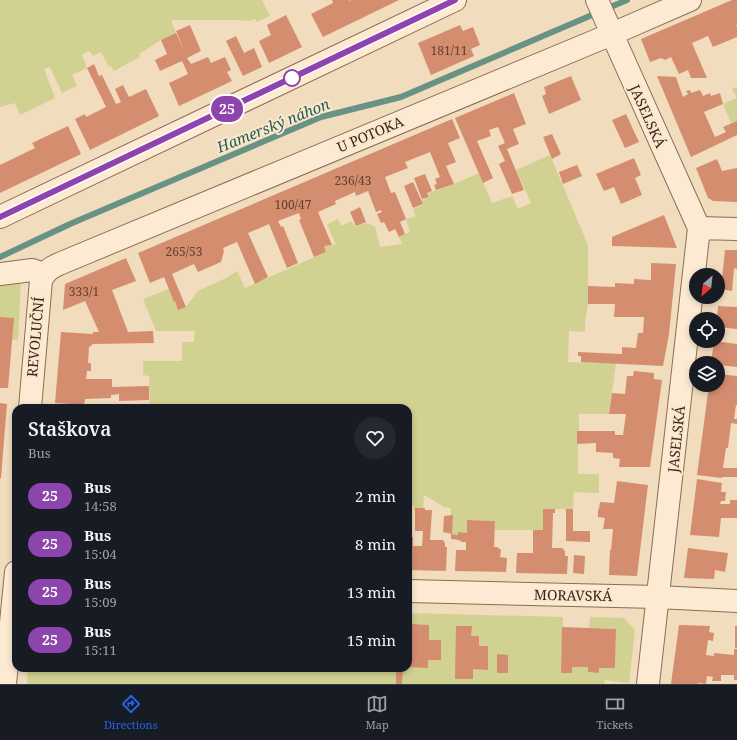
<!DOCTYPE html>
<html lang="en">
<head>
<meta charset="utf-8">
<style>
	:root { --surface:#171b24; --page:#242831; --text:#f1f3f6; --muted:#9ea1a6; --line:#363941; --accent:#2563eb }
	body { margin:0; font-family:"Noto Serif",serif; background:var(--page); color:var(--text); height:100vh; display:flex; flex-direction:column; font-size:15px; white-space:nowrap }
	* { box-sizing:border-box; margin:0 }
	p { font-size:13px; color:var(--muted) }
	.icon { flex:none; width:22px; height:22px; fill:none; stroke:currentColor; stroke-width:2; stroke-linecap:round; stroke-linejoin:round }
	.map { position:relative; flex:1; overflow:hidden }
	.side { position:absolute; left:12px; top:404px; width:400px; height:268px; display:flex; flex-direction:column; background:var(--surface); border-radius:12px; box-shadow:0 2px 6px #0003 }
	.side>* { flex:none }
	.badge { padding:0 8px; border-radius:13px; font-size:14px; line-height:26px }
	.needle { width:26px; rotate:208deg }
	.buttons { position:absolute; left:689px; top:268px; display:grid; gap:8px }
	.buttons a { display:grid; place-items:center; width:36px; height:36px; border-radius:50%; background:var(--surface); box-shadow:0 2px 6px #0003; font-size:20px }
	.map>.badge { position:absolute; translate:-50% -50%; box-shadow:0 0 0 2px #fff }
	.round { display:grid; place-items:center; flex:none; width:42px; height:42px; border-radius:21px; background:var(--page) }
	.head { display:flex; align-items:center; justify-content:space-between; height:68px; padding:0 16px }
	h1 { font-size:19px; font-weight:600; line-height:30px }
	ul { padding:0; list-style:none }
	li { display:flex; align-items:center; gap:12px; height:48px; padding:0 16px }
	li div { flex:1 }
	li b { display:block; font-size:15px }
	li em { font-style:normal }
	li .badge { min-width:44px; font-weight:700; text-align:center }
	.tabs { display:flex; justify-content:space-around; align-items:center; height:56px; border-top:1px solid var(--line); background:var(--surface); font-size:11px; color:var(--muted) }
	.tabs a { display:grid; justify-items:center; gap:2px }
	.tabs .on { color:var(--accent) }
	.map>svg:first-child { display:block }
</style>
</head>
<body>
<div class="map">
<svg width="737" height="684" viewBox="0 0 737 684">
	<rect width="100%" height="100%" fill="#f2dcbe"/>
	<path fill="#d1d191" d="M0,0h262l8,16 -13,6 -2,-3 -5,2 -11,-1h-68l5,13 -15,7 -22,14 1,3 -26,14 -3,-5 -2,1 -8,-15 -8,4 -4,-5 -7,4 5,13 -15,7 5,11 -15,7 -12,-26 -6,2 11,29 -35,17 -5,-12 -15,4z
		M737,87v34l-6,2 -8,-19 14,-6 -5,-9z
		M550,155l38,90v59l-3,18v10l-16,-1 -1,31 48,1 -7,51h-30v17h-2v13h1v30h21v19l-25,-1 -1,17h-30v21h-48v-9l-27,-1 -1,13 -9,-1v3l-7,-1v-26l-7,-1 -20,-12 -1,15 -9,-1v-3h-6v-98h-258l-1,-32 -6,-1v-14h39v-19h12l1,-11h-39l-13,-32 26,-10 5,12h1l3,9 8,-3 12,-16 28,-13 11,-7 8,17 81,-36 -2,-6 12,-1 -9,-21 11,-5 3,7 11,-5 3,6 11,-4 9,3 5,21 22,-3 -3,-7 11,-5 -4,-13 10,-3 -3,-7 10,-4 -1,-5 8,-3 -2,-4 26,-9 25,-11 13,30 20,-7 6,13 13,-6 -15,-33z
		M21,281l-3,59 -18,-1v-53z
		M408,613l155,4 -2,56h11v-6h16v5l10,1 1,-5h16l1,-39 -27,-1 1,-11 34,1 11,12 -6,53 -24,-3 -1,4h-577l1,-16h380z"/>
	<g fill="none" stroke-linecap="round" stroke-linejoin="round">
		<path stroke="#689283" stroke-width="6" d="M0,257l70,-33 251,-107 80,-20 226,-97"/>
	</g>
	<path fill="#d58d6f" d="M332,0h17v1l2,-1h48l-76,37 -12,-23 22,-11z
		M732,0h5v25h-1l1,2v10l-24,10 -5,-11 -16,7 15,35h-16l-3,-8 -9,4 -8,-17 -6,3 -4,-2 -11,4 -9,-23z
		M286,15l16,32 -33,16 -10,-22 12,-6 -4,-10z
		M190,25l11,26 -14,7 4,6 17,-7 3,6 14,-6 6,13 -4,2 5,9 -53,25 -10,-23 19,-9 -6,-13 -22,10 -5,-11 12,-6 -6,-14 15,-7 9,19 -9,-21z
		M460,25l3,6 10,-4 7,18 -9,4 3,7 -43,19 -13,-32z
		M236,36l8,17 10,-5 8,19 -19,9 -17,-35z
		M94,64l5,12 3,-1 14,29 5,-2 -6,-13 8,-4 6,12 17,-8 13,27 -69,34 -15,-31 10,-5 1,3 20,-10 -19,-39z
		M571,76l10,24 -32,14 -7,-18 4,-2 -2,-7z
		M657,76l19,1 3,9 4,11 5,-3 -2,-3 4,-1 1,3 9,-3 3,6 7,-3 1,3 9,-3 3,11 -19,8 11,25 11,-5 -3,-5 14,-6v14l-46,22z
		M514,93l12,31 -13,5 6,15 -12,5 17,41 -12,4 -13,-30 6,-3 -7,-15 7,-3 -7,-16 -9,3 2,6 -14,5 16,37 -10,5 -28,-65z
		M626,114l13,28 -14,6 -13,-28z
		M452,119l8,19 -12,5 8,19 -10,4 8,18 -18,6 -2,-5 3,-1 -2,-5 5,-2 -10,-25 -25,10 3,6 -23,9 6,16 4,-1 11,27 -6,3 5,12 -6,3 -4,-8 -6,3 -5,-10 -3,1 -4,-9 5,-2 -1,-2 -5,2 -8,-21 -12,5 -1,-4 -20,9 1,3 -18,8 14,33 -8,1 2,6 -12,5 -15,-37 2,-1 -2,-6 -21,8 3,6 2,-1 15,37 -11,5 -18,-44 -21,9 20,44 -13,7 -18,-42 -14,6 1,3 -3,11 -23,10 -4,-8 -22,10 14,33 -8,3 -3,-9 -1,1 -10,-25 -14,6 -12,-30z
		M68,126l13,28 -81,39v-28l35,-17 -3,-5z
		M552,134l9,20 -9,5 -9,-22z
		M634,158l7,17 -6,3 7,17 -21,9 -7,-17 -10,4 -8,-17z
		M717,159l5,12 15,-3v34h-1l-23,-1 -5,-3 -12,-30z
		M577,165l5,11 -19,8 -4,-12z
		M425,174l7,17 -5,2 2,4 -7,2 -8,-21z
		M413,182l10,22 -10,4 -9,-22z
		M360,207l6,15 -10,4 -6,-14z
		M664,215l13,33 -65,-2v-9z
		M725,250h12v19l-3,-1 -2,23 -11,-2z
		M126,258l10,23 -24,9 16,42 25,-1 1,12 -61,1 -4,3 -1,16h3v8h-4l-1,8h26v8l37,-1v14l-30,1v-7l-8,1v3l-26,1 -1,6 -29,-2 6,-71 32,2v-2h6l-14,-31 -22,9 2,-26z
		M651,263l25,1 -7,70 -6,32 -82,-4v-6h-3v-4l44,2v-7l14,1 2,-15h5l1,-16h-30l1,-13h-27v-18l27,1v-4l19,1v-5l17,1z
		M718,306l19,1v22l-19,-2v-8h-1z
		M0,317l14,1 -6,70h-8z
		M714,341l23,3v23l-19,-2v-2h-7z
		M634,371l20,2v6l8,1 -12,87h-31l1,-8 -7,-1v-5l-17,-1v-9l-19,1v-13h38v4h8l3,-21h-17l3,-21 13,1 2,-18h6z
		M718,374l19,2v29h-1l-2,14h3v5l-6,-1 -3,25h-2l-3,20h14v9h-15v1l-25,-3 12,-90h9z
		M0,403l7,1 -6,74h-1z
		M697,479l25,4 -1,9h5l-1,9h-4l-1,3h10v-4h7v18h-16l-2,19 -29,-2z
		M617,481l31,4 -11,91 -28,-1 1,-25h1l2,-21h-10l2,-11 -7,-1v-8h1l1,-7 14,1z
		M415,508h10v2h7l-2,30h13l2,3v4h2l-1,24 -38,-1v-33h5v9h9l1,-15h-8z
		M543,509h12v4h-2l-1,35h10l3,3v5h3l-1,18 -51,-1 1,-20h16v-23h10z
		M566,509h7v22h17v11l-24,-1z
		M453,515l-1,19 -9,-2 1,-16z
		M467,520l28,1 -1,26h3l4,3 -1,7 7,1 -1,14 -51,-1 1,-21h10v-8h-4l-3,-2 -8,-1v-5l7,1v-3l9,1z
		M688,548l40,5 -3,19 -10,-2 -1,9 -30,-1z
		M574,555l11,1 -1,18 -11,-1z
		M410,624l19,1v15h12v20h-13v8l-19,-1z
		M679,625l31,1 -1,6 5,1 -1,8 -5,-1 -2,15 8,1v-3l20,2v-6h3v31h-3v-5h-13v6h-9l1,-4 -6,-1 -1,8 -8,-1v1h-27z
		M456,626h16l-1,10h8v10h9v24l-15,-1v10h-18z
		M735,626h2v22h-2z
		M562,627l54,2 -1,39h-16v5l-11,-1v-5h-16v6h-11z
		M497,654l11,1v18h-11z
		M396,668h7l-1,16h-6z"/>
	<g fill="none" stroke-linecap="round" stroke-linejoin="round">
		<defs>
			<path id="minor" d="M597,0l15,34 87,194 -51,456
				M0,217l455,-217
				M699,228l38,1
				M0,274l32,-4 12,4
				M30,408l11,-128c5,-9 9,-12 18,-16l553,-230 78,-34
				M408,591l250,6 79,4
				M5,684l11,-112"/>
		</defs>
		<use href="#minor" stroke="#8c6c55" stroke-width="24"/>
		<use href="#minor" stroke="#fcead2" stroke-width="22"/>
	</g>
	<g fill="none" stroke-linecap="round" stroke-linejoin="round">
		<defs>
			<path id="line" d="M0,217l455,-217"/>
		</defs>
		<use href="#line" stroke="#fff" stroke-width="9"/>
		<use href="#line" stroke="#8e44ad" stroke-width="6"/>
	</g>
	<circle fill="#fff" stroke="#8e44ad" stroke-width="2" cx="292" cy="78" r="8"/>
	<g text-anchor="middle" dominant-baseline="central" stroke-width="4" stroke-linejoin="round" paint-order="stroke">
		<g font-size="12" fill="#614030">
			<text x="449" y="50">181/11</text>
			<text x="353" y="180">236/43</text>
			<text x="293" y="204">100/47</text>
			<text x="184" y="251">265/53</text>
			<text x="84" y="291">333/1</text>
		</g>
		<g font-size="14" fill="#3a261b" stroke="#f9e7ce">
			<text transform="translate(648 116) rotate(66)">JASELSKÁ</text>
			<text transform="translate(370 134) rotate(-23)">U POTOKA</text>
			<text transform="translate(35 337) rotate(-85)">REVOLUČNÍ</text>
			<text transform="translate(676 439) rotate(-84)">JASELSKÁ</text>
			<text transform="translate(573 595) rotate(1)">MORAVSKÁ</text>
		</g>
		<g font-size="15" font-style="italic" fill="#285c52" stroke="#f9e7ce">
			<text transform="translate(273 125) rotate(-22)">Hamerský náhon</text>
		</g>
	</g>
</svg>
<div class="buttons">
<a><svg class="needle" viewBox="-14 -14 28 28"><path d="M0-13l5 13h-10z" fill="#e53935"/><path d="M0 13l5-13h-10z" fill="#9ea1a6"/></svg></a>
<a><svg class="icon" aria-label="locate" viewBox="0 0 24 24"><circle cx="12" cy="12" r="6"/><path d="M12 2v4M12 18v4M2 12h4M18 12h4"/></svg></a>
<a><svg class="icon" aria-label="layers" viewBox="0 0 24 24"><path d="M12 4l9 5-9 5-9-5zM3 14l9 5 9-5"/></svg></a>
</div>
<b class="badge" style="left:227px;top:109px;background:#8e44ad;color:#fff">25</b>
<section class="side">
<div class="head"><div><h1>Staškova</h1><p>Bus</p></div><a class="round"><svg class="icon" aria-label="heart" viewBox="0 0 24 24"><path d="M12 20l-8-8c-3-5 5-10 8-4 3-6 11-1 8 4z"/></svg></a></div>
<ul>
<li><span class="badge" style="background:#8e44ad;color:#fff">25</span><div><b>Bus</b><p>14:58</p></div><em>2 min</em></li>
<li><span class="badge" style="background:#8e44ad;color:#fff">25</span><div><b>Bus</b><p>15:04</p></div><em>8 min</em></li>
<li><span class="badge" style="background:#8e44ad;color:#fff">25</span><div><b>Bus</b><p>15:09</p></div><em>13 min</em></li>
<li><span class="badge" style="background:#8e44ad;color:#fff">25</span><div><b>Bus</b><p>15:11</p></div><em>15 min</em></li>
</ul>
</section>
</div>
<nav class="tabs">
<a class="on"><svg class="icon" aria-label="directions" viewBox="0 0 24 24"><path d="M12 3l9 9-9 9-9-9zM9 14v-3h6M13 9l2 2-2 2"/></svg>Directions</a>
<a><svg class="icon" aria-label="map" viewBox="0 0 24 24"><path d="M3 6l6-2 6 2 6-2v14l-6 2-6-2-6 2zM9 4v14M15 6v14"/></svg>Map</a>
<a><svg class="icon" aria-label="tickets" viewBox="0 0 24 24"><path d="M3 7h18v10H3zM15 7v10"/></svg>Tickets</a>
</nav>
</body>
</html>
